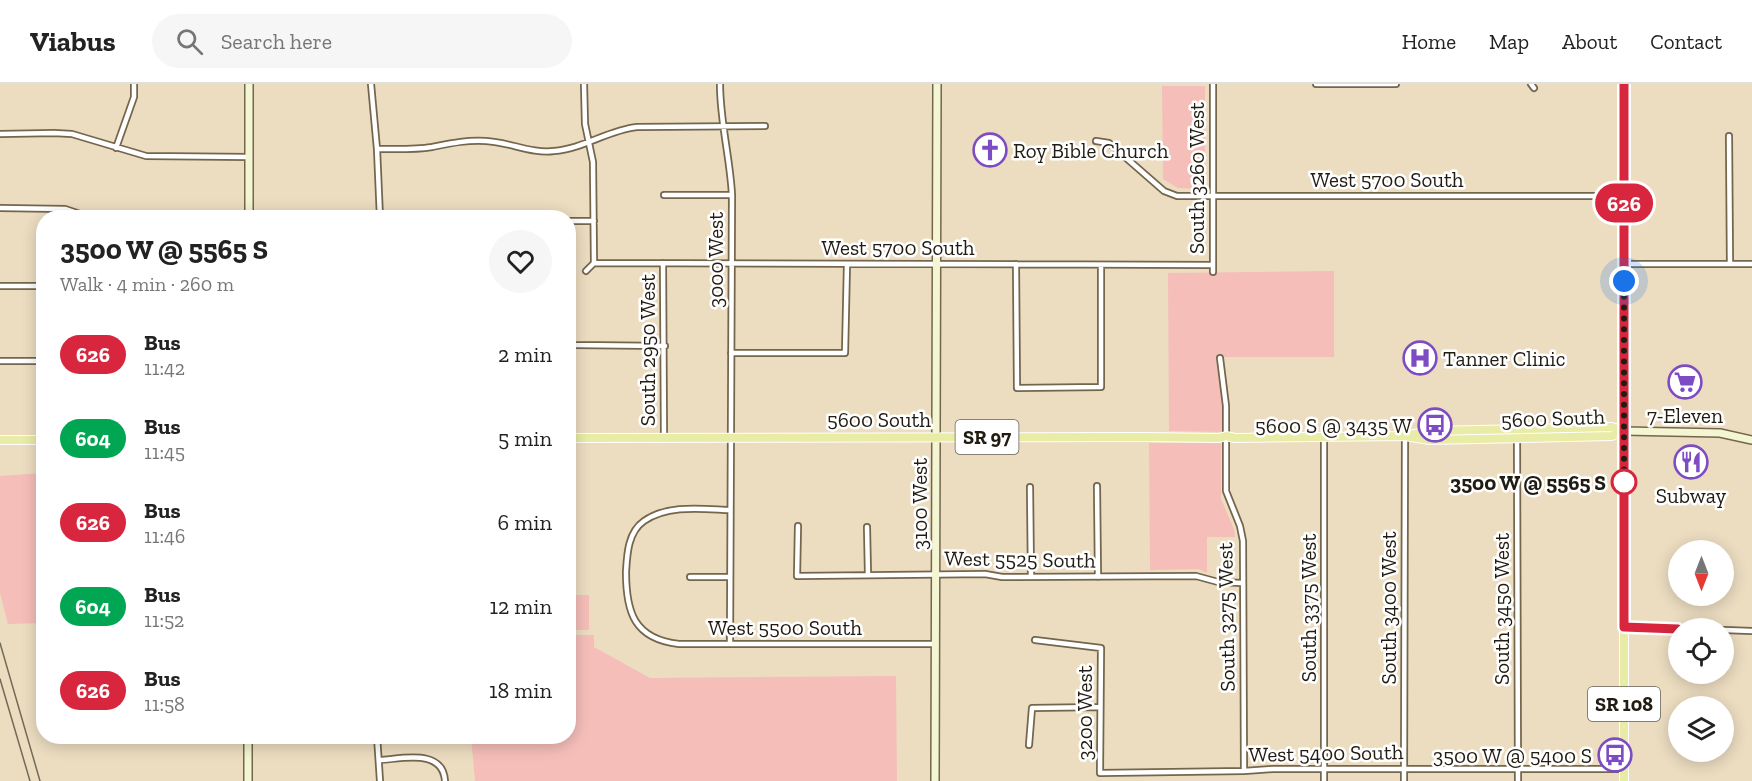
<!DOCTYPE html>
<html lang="en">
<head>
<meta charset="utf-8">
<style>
	:root { --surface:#fff; --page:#f6f6f6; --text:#222; --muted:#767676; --line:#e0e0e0 }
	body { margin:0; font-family:"Zilla Slab",serif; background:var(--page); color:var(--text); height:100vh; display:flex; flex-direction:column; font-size:22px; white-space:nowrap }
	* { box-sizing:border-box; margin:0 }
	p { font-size:20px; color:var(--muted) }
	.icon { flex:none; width:33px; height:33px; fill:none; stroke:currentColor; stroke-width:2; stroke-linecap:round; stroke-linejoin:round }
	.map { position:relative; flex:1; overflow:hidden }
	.sheet { position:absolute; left:36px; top:126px; width:540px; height:534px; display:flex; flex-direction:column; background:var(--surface); border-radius:24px; box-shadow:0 3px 15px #0003 }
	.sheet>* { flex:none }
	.badge { padding:0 12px; border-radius:20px; font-size:21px; line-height:39px }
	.needle { width:39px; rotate:180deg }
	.controls { position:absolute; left:1668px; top:456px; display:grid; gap:12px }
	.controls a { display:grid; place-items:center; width:66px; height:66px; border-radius:50%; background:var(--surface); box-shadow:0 3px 15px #0003; font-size:30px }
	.you { position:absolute; width:30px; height:30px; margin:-15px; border:4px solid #fff; border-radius:50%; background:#1a73e8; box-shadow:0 0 0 9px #1a73e833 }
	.map>.badge { position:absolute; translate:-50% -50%; box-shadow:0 0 0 3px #fff }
	.round { display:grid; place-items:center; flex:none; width:63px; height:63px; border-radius:32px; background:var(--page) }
	.headline { display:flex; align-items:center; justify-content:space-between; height:102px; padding:0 24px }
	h1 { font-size:28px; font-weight:800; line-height:45px }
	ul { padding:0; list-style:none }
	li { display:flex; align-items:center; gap:18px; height:84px; padding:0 24px }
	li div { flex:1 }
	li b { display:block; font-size:22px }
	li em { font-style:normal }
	li .badge { min-width:66px; font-weight:700; text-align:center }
	header { display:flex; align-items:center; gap:36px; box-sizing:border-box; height:84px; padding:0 30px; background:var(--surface); border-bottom:2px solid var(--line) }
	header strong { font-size:28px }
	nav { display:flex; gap:33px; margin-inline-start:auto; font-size:21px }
	.search { width:420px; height:54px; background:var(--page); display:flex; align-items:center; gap:15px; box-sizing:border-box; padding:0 21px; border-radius:33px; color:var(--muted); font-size:22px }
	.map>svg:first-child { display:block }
</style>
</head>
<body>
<header>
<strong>Viabus</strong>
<div class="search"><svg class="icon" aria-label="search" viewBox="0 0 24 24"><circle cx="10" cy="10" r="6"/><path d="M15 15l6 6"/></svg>Search here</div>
<nav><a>Home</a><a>Map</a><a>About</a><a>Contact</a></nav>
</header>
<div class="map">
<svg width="1752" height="697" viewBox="0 0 1752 697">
	<rect width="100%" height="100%" fill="#ecddc1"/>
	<path fill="#f5beb9" d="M1162,2h43v103l-27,-1 -15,-9z
		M1334,187v86h-118l6,49v26l-53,-1 -1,-158z
		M1149,359h72v56l13,30 1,8h-28v36l-8,-4 -49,1z
		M43,389v150l-35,1 -8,-31v-117z
		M568,511h21v35h-20z
		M569,551h25v12l56,31 246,-2 1,105h-422l-4,-44 97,-1z"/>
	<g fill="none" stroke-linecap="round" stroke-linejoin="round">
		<defs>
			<path id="street" d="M371,0l6,65 3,69
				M584,0l1,40 8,38 1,101
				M720,0c0,38 10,73 12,111l-2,449
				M1316,0h80
				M1531,0l3,4
				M0,50l54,-1 18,1 74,22 103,1
				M1729,52l1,128
				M1096,57l13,2 55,48 13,5h447
				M116,64l18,-51v-13
				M377,65c18,0 37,1 55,-2 20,-4 33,-7 54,-6 23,1 46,13 68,10 29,-2 54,-21 83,-24l128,-1
				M664,111h68
				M0,124l65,1 27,9
				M568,137h26
				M663,179l1,175
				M1016,180l1,124 84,-1v-122
				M1624,180h128
				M586,187l8,-8 619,2
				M1213,188v-188
				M0,202h44
				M568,259l7,2 90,1
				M731,269h114l2,-89
				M1220,274l6,48v85l14,35 3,15 1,230
				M0,277h44
				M1517,353l1,344
				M1097,402l1,91
				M1030,403l1,90
				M730,426c-27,-1 -62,-6 -86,11 -16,11 -17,33 -18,51 0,40 8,67 53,72h257
				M798,442l-1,50 188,-2 17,3 194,-1 22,6 24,1
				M867,443l1,48
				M690,493h40
				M1624,543l54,2
				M1724,546l28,1
				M1035,556l66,8 -1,125 144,-2 29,-2h351
				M377,652l3,45
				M1029,661l3,-37 68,-1
				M379,676c23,-1 64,-12 66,21
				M1324,697v-345
				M1404,697l1,-345"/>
			<path id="secondary" d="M249,134v-134
				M1624,347l96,2 32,7
				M248,652v45
				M935,697l2,-697"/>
			<path id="primary" d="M1612,343l12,4 -12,5 -183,4 -24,-4 24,-5z
				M568,354l576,-1 75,1 7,-2 9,2 170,-2
				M0,356h44
				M1624,697v-697"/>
		</defs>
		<use href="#street" stroke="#73664d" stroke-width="8"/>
		<use href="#secondary" stroke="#73664d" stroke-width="10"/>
		<use href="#primary" stroke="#fff" stroke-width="10"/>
		<use href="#street" stroke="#fff" stroke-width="4.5"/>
		<use href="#secondary" stroke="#f4f5d2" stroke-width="7"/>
		<use href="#primary" stroke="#e9eca6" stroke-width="8"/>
		<path stroke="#736a58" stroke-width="1.5" d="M0,559l40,138
			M0,595l30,102"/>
	</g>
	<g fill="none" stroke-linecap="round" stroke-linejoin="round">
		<defs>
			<path id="line" d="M1624,0v543l54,2"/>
		</defs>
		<use href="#line" stroke="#fff" stroke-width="14"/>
		<use href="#line" stroke="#d7263d" stroke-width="9"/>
		<path stroke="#211c12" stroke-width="6" stroke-dasharray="0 10.8" d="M1624,398v10v-211"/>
	</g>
	<defs>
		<symbol id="church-ring" viewBox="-11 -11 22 22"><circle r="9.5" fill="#fff" stroke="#7d4bc3" stroke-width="1.5"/><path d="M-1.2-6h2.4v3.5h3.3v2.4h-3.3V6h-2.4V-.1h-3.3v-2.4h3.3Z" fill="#7d4bc3"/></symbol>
		<symbol id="hospital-ring" viewBox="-11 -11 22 22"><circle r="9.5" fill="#fff" stroke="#7d4bc3" stroke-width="1.5"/><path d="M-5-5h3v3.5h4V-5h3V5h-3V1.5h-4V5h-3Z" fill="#7d4bc3"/></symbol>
		<symbol id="supermarket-ring" viewBox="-11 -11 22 22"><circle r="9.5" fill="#fff" stroke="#7d4bc3" stroke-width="1.5"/><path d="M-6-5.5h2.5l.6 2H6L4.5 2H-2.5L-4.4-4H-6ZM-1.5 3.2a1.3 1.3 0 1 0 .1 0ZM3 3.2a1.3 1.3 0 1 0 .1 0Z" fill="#7d4bc3"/></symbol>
		<symbol id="bus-ring" viewBox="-11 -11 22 22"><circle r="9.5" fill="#fff" stroke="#7d4bc3" stroke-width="1.5"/><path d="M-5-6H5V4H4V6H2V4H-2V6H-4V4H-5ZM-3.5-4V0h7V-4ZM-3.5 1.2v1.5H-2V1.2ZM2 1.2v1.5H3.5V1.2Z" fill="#7d4bc3"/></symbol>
		<symbol id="restaurant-ring" viewBox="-11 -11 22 22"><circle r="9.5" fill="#fff" stroke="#7d4bc3" stroke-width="1.5"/><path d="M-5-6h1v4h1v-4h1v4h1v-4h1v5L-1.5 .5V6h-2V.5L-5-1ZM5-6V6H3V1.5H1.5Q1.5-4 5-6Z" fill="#7d4bc3"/></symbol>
	</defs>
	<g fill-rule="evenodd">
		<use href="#church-ring" x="971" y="47" width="38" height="38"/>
		<use href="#hospital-ring" x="1401" y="255" width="38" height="38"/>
		<use href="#supermarket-ring" x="1666" y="279" width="38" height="38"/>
		<use href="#bus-ring" x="1416" y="322" width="38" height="38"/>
		<use href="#restaurant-ring" x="1672" y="359" width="38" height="38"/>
		<use href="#bus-ring" x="1596" y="652" width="38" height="38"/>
	</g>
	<circle fill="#fff" stroke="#d7263d" stroke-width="3" cx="1624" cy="398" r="12"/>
	<g text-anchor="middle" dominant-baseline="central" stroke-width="5" stroke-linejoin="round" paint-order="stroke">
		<g fill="#fff" stroke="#646059" stroke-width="1.5">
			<rect x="955.5" y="336" width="63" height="34" rx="4.5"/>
			<rect x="1588" y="603" width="72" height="34" rx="4.5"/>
		</g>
		<g font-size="20" font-weight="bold" fill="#211c12">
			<text x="987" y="353">SR 97</text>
			<text x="1624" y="620">SR 108</text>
		</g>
		<g font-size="21" fill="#211c12" stroke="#fff" text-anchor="start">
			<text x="1013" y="66">Roy Bible Church</text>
			<text x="1443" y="274">Tanner Clinic</text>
			<text x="1685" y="331" text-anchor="middle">7-Eleven</text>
			<text x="1412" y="341" text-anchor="end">5600 S @ 3435 W</text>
			<text x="1691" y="411" text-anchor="middle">Subway</text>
			<text x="1592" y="671" text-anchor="end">3500 W @ 5400 S</text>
		</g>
		<g font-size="21" fill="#211c12" stroke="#fff">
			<text transform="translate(1196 94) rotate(-90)">South 3260 West</text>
			<text x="1387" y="95">West 5700 South</text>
			<text x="898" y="163">West 5700 South</text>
			<text transform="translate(715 176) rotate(-90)">3000 West</text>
			<text transform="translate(647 266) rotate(-90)">South 2950 West</text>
			<text transform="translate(1553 334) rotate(-2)">5600 South</text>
			<text x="879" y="335">5600 South</text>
			<text transform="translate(919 420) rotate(-90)">3100 West</text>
			<text transform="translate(1020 475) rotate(1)">West 5525 South</text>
			<text transform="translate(1308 524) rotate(-90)">South 3375 West</text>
			<text transform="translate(1388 524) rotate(-90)">South 3400 West</text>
			<text transform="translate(1501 525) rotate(-90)">South 3450 West</text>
			<text transform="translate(1226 533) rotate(-91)">South 3275 West</text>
			<text x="785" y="543">West 5500 South</text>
			<text transform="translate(1084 629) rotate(-90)">3200 West</text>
			<text transform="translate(1326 669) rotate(-1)">West 5400 South</text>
		</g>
		<g font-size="21" font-weight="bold" fill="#211c12" stroke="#fff" text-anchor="end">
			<text x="1606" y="398">3500 W @ 5565 S</text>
		</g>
	</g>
</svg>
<div class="controls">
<a><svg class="needle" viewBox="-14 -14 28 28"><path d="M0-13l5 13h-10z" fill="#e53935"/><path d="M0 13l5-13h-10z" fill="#767676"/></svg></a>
<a><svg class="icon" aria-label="locate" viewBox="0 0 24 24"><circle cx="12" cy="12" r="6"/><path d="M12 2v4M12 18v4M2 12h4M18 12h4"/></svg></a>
<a><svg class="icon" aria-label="layers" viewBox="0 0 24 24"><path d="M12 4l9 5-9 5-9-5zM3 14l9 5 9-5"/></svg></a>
</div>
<div class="you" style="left:1624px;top:197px"></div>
<b class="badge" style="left:1624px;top:119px;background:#d7263d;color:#fff">626</b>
<section class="sheet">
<div class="headline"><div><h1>3500 W @ 5565 S</h1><p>Walk · 4 min · 260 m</p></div><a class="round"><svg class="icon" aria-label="heart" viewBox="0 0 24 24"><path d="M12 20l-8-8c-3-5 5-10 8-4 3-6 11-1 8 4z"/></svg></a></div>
<ul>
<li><span class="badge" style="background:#d7263d;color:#fff">626</span><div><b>Bus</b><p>11:42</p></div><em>2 min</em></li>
<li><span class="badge" style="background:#00a651;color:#fff">604</span><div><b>Bus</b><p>11:45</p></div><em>5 min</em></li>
<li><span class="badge" style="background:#d7263d;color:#fff">626</span><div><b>Bus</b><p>11:46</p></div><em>6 min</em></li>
<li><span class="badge" style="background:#00a651;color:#fff">604</span><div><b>Bus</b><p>11:52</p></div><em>12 min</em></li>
<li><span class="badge" style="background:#d7263d;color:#fff">626</span><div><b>Bus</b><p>11:58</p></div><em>18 min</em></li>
</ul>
</section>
</div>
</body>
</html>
